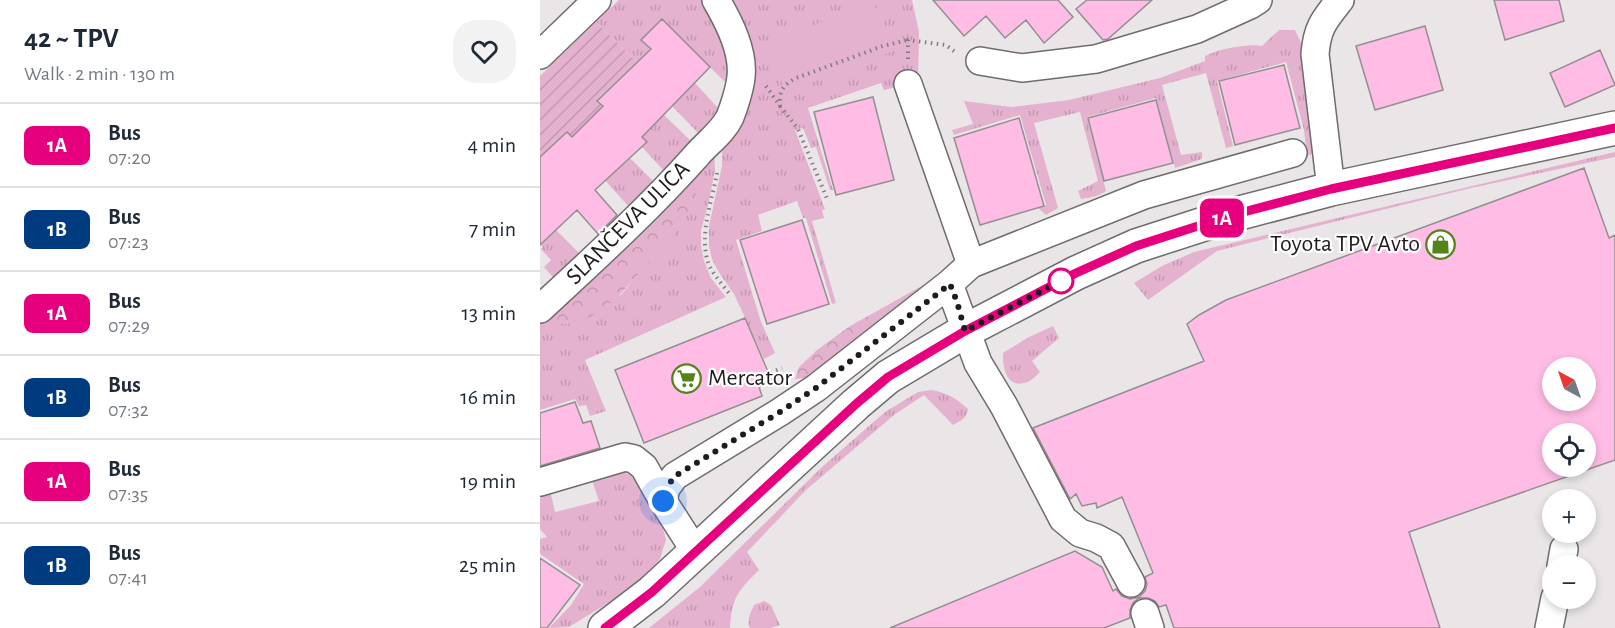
<!DOCTYPE html>
<html lang="en">
<head>
<meta charset="utf-8">
<style>
	:root { --surface:#fff; --page:#f2f2f3; --text:#1f2937; --muted:#747a83; --line:#e0e1e3 }
	body { margin:0; font-family:"Alegreya Sans",sans-serif; background:var(--page); color:var(--text); height:100vh; display:flex; flex-direction:column; font-size:22px; white-space:nowrap }
	* { box-sizing:border-box; margin:0 }
	p { font-size:20px; color:var(--muted) }
	.icon { flex:none; width:33px; height:33px; fill:none; stroke:currentColor; stroke-width:2; stroke-linecap:round; stroke-linejoin:round }
	.map { position:relative; flex:1; overflow:hidden }
	.side { display:flex; flex-direction:column; background:var(--surface); width:540px }
	.side>* { flex:none }
	.badge { padding:0 12px; border-radius:9px; font-size:21px; line-height:39px }
	.needle { width:39px; rotate:320deg }
	.tools { position:absolute; left:1002px; top:357px; display:grid; gap:12px }
	.tools a { display:grid; place-items:center; width:54px; height:54px; border-radius:50%; background:var(--surface); box-shadow:0 3px 9px #0003; font-size:30px }
	.you { position:absolute; width:30px; height:30px; margin:-15px; border:4px solid #fff; border-radius:50%; background:#1a73e8; box-shadow:0 0 0 9px #1a73e833 }
	.map>.badge { position:absolute; translate:-50% -50%; box-shadow:0 0 0 3px #fff }
	.round { display:grid; place-items:center; flex:none; width:63px; height:63px; border-radius:24px; background:var(--page) }
	.overview { display:flex; align-items:center; justify-content:space-between; height:102px; padding:0 24px }
	h1 { font-size:28px; font-weight:600; line-height:45px }
	ul { padding:0; list-style:none }
	li { display:flex; align-items:center; gap:18px; height:84px; padding:0 24px; border-top:2px solid var(--line) }
	li div { flex:1 }
	li b { display:block; font-size:22px }
	li em { font-style:normal }
	li .badge { min-width:66px; font-weight:700; text-align:center }
	main { display:flex; flex:1; min-height:0 }
	.map>svg:first-child { display:block }
</style>
</head>
<body>
<main>
<section class="side">
<div class="overview"><div><h1>42 ~ TPV</h1><p>Walk · 2 min · 130 m</p></div><a class="round"><svg class="icon" aria-label="heart" viewBox="0 0 24 24"><path d="M12 20l-8-8c-3-5 5-10 8-4 3-6 11-1 8 4z"/></svg></a></div>
<ul>
<li><span class="badge" style="background:#e6007e;color:#fff">1A</span><div><b>Bus</b><p>07:20</p></div><em>4 min</em></li>
<li><span class="badge" style="background:#003b80;color:#fff">1B</span><div><b>Bus</b><p>07:23</p></div><em>7 min</em></li>
<li><span class="badge" style="background:#e6007e;color:#fff">1A</span><div><b>Bus</b><p>07:29</p></div><em>13 min</em></li>
<li><span class="badge" style="background:#003b80;color:#fff">1B</span><div><b>Bus</b><p>07:32</p></div><em>16 min</em></li>
<li><span class="badge" style="background:#e6007e;color:#fff">1A</span><div><b>Bus</b><p>07:35</p></div><em>19 min</em></li>
<li><span class="badge" style="background:#003b80;color:#fff">1B</span><div><b>Bus</b><p>07:41</p></div><em>25 min</em></li>
</ul>
</section>
<div class="map">
<svg width="1075" height="628" viewBox="0 0 1075 628">
	<defs>
		<pattern id="grass-tufts" width="24" height="20" patternUnits="userSpaceOnUse" patternTransform="scale(1.5)"><rect width="24" height="20" fill="#e4b1cf"/><path d="M3 7l-1-3M5 7V3M7 7l1-3M15 17l-1-3M17 17v-4M19 17l1-3" fill="none" stroke="#c398b1"/></pattern>
		<pattern id="forest-crowns" width="20" height="18" patternUnits="userSpaceOnUse" patternTransform="scale(1.5)"><rect width="20" height="18" fill="#e4b1cf"/><path d="M2 6a3 3 0 1 1 6 0M12 15a3 3 0 1 1 6 0" fill="none" stroke="#c398b1"/></pattern>
		<pattern id="garden-furrows" width="10" height="10" patternUnits="userSpaceOnUse" patternTransform="scale(1.5)"><rect width="10" height="10" fill="#e4b1cf"/><path d="M-1 1l2-2M0 10L10 0M9 11l2-2" fill="none" stroke="#c398b1"/></pattern>
	</defs>
	<rect width="100%" height="100%" fill="#eae6e8"/>
	<path fill="url(#grass-tufts)" d="M79,0h83l14,20 14,50 -5,12 -63,-63 -21,21 9,9 -13,13 -41,-40z
		M190,0h182l7,32 -1,50 -34,8 -3,-7 -73,25 25,82h-3l-14,-43 -5,1 -8,-20 -8,2 30,79 -3,1 2,8 -12,3 24,82 -4,1 -26,-86h-3l-6,-17 -39,14 4,16 -26,9 25,82 14,31 -11,6 -30,-65 -16,-23 -6,-12 -3,-13v-20l13,-60v-17l12,-15z
		M739,30h16l7,15 8,10 4,92 -2,7 -5,2 -3,-26 -18,-68 -69,19 16,65 -7,2 -20,-75 -44,12 19,70 21,-3v7l-27,9 -19,-70 -69,19 19,74c-7,5 -16,7 -25,8l-3,-8 20,-10 -18,-69 -46,11 24,85 -12,7 -8,-7 8,-3 -26,-90 -66,20 -2,-5 21,-6 -9,-23 47,6 58,-7 91,-22 45,-17v-5c13,-7 43,-13 57,-10z
		M154,82l25,27 -4,9 -16,16 -27,-28z
		M124,115l28,27 -27,30 -23,-25 5,-5 -17,-17 28,-4z
		M70,150l14,14 6,-6 26,26 -25,25 -30,-33z
		M174,152l1,17 -6,32 -8,30v15l3,15 7,17 15,19 -141,63 21,51 -16,5 -4,-11 -7,1 -4,-7 -35,11v-86l6,-5 75,-24 21,-26 51,-95z
		M1075,152v5l-144,31 -254,63 -69,49 -14,-17 28,-17 32,-14z
		M16,230l28,28 -26,25 -14,-16 7,-7 -10,-11 2,-2 -3,-3z
		M513,326l6,12 -27,23 8,11c-4,4 -10,10 -16,11 -18,5 -22,-18 -21,-30l24,-15z
		M392,390c15,3 24,8 36,19 -1,9 -7,12 -15,16l-29,-30 -30,20 -88,75 -59,62 12,18c-21,21 -27,27 -29,58h-81l51,-41 122,-120 63,-55 33,-20z
		M81,471l9,4 12,13 19,33 5,19 -6,19 -16,17 -31,24 -44,27 -20,1 22,-23 13,-21 -44,-30v-15l7,-2 -7,-8v-37l10,-2 5,22 44,-11 -7,-21z
		M224,601l7,4 9,20 -9,3h-21c-4,-8 1,-16 4,-23z"/>
	<path fill="url(#forest-crowns)" d="M153,174l8,5c-7,24 -18,46 -34,65 -8,9 -18,17 -26,27 -22,25 -38,46 -73,53 -6,1 -15,-3 -22,-5z
		M405,273l-125,103 -25,3 4,-12 18,-17 33,-24z"/>
	<path fill="#e4b1cf" d="M333,1l18,51 -106,41 -15,-50z"/>
	<path fill="url(#garden-furrows)" d="M56,22l41,40 -40,38 6,6 -31,31 -5,-5 -27,25v-81z"/>
	<path fill="#ffbce5" stroke="#938f91" stroke-width="1.5" fill-rule="evenodd" d="M393,0h125l15,17 -29,26 -18,-23 -21,18 -19,-22 -22,20z
		M547,0h65l-44,39 -5,1 -27,-31z
		M954,0h65l5,21 -59,19z
		M122,19l48,48 -68,70 5,5 -52,48 22,25 -19,19 -21,-24 -37,35v-88l27,-25 5,5 31,-31 -6,-5 54,-52 -10,-9z
		M885,26l18,64 -68,20 -19,-64z
		M1060,50l15,35 -50,22 -15,-34z
		M744,65l16,63 -65,17 -16,-64z
		M333,97l21,83 -58,15 -22,-83z
		M616,100l17,63 -69,18 -16,-63z
		M479,118l25,88 -64,19 -26,-87z
		M1044,168l25,70 6,-3v225l-206,72 31,96h-266l-8,-23 -7,2 -4,-6 -7,-3h-9l-6,5 -3,7v8l-26,10h-214l185,-77 27,16 11,24 3,-2 6,7 8,3 9,-2 6,-6 2,-7 -2,-7 8,-4 -31,-76 -25,11 -1,-5 -14,3 -6,-12 -6,5 -37,-71 171,-67 -17,-37 12,-9 27,-15zM1012,368h34v32h-34zM1012,434h34v32h-34z
		M262,220l27,84 -62,20 -27,-84z
		M205,318l27,63 -13,6 3,9 -118,47 -29,-73z
		M35,402l8,21 8,-2 9,27 -60,18v-53z
		M0,558l40,27 -33,43h-7z"/>
	<g fill="none" stroke-linecap="round" stroke-linejoin="round">
		<defs>
			<path id="minor" d="M0,55l57,-55
				M440,61l42,7 74,-9 101,-30 53,-24 8,-5
				M368,84l63,180
				M791,189l-16,-135c2,-26 9,-34 25,-54
				M409,284l29,79 26,43 59,113 17,14 16,5 15,8 20,37
				M0,309c54,-50 108,-99 157,-154 10,-12 26,-23 33,-38 4,-10 10,-29 11,-40 3,-26 -12,-55 -25,-77
				M0,482l85,-25 9,2 10,8 19,34 25,39 7,14
				M123,501l3,-13 9,-12 105,-64 36,-24 133,-104 22,-20 173,-69 149,-42
				M1021,566l3,-17
				M605,613l5,15
				M1009,628l6,-30"/>
			<path id="major" d="M65,628l47,-36 204,-188 32,-27 77,-46 111,-58 60,-27 96,-31 99,-26 284,-61"/>
		</defs>
		<use href="#minor" stroke="#6f6c6e" stroke-width="30"/>
		<use href="#major" stroke="#6f6c6e" stroke-width="36"/>
		<path stroke="#817e80" stroke-width="4" stroke-dasharray="1.5 4.5" stroke-linecap="butt" d="M368,59v-19l38,5 9,7
			M226,86l14,20c-1,-15 3,-21 16,-28l87,-32 25,-6
			M240,106l18,23 30,72
			M177,173c-5,29 -19,63 -8,92 5,11 15,21 22,31
			M225,375l17,-7"/>
		<use href="#minor" stroke="#fff" stroke-width="27"/>
		<use href="#major" stroke="#fff" stroke-width="33"/>
	</g>
	<g fill="none" stroke-linecap="round" stroke-linejoin="round">
		<defs>
			<path id="line" d="M65,628l47,-36 204,-188 32,-27 77,-46 111,-58 60,-27 96,-31 99,-26 284,-61"/>
		</defs>
		<use href="#line" stroke="#fff" stroke-width="14"/>
		<use href="#line" stroke="#e6007e" stroke-width="9"/>
		<path stroke="#1d1b1c" stroke-width="6" stroke-dasharray="0 10.8" d="M123,501l3,-13 9,-12 105,-64 36,-24 134,-104 7,18 8,29 96,-50"/>
	</g>
	<defs>
		<symbol id="shop-ring" viewBox="-11 -11 22 22"><circle r="9.5" fill="#fff" stroke="#528418" stroke-width="1.5"/><path d="M-5-2.5h2.3a2.7 3.5 0 0 1 5.4 0H5L5.5 6h-11ZM-1.5-2.5h3a1.5 2.3 0 0 0-3 0Z" fill="#528418"/></symbol>
		<symbol id="supermarket-ring" viewBox="-11 -11 22 22"><circle r="9.5" fill="#fff" stroke="#528418" stroke-width="1.5"/><path d="M-6-5.5h2.5l.6 2H6L4.5 2H-2.5L-4.4-4H-6ZM-1.5 3.2a1.3 1.3 0 1 0 .1 0ZM3 3.2a1.3 1.3 0 1 0 .1 0Z" fill="#528418"/></symbol>
	</defs>
	<g fill-rule="evenodd">
		<use href="#shop-ring" x="884" y="228" width="33" height="33"/>
		<use href="#supermarket-ring" x="130" y="362" width="33" height="33"/>
	</g>
	<circle fill="#fff" stroke="#e6007e" stroke-width="3" cx="521" cy="281" r="12"/>
	<g text-anchor="middle" dominant-baseline="central" stroke-width="4.5" stroke-linejoin="round" paint-order="stroke">
		<g font-size="24" fill="#1d1b1c" stroke="#fff">
			<text transform="translate(88 223) rotate(-45)">SLANČEVA ULICA</text>
		</g>
		<g font-size="24" fill="#1d1b1c" stroke="#fff" text-anchor="end">
			<text x="880" y="244">Toyota TPV Avto</text>
			<text x="168" y="378" text-anchor="start">Mercator</text>
		</g>
	</g>
</svg>
<div class="tools">
<a><svg class="needle" viewBox="-14 -14 28 28"><path d="M0-13l5 13h-10z" fill="#e53935"/><path d="M0 13l5-13h-10z" fill="#747a83"/></svg></a>
<a><svg class="icon" aria-label="locate" viewBox="0 0 24 24"><circle cx="12" cy="12" r="6"/><path d="M12 2v4M12 18v4M2 12h4M18 12h4"/></svg></a>
<a>+</a>
<a>−</a>
</div>
<div class="you" style="left:123px;top:501px"></div>
<b class="badge" style="left:682px;top:218px;background:#e6007e;color:#fff">1A</b>
</div>
</main>
</body>
</html>
